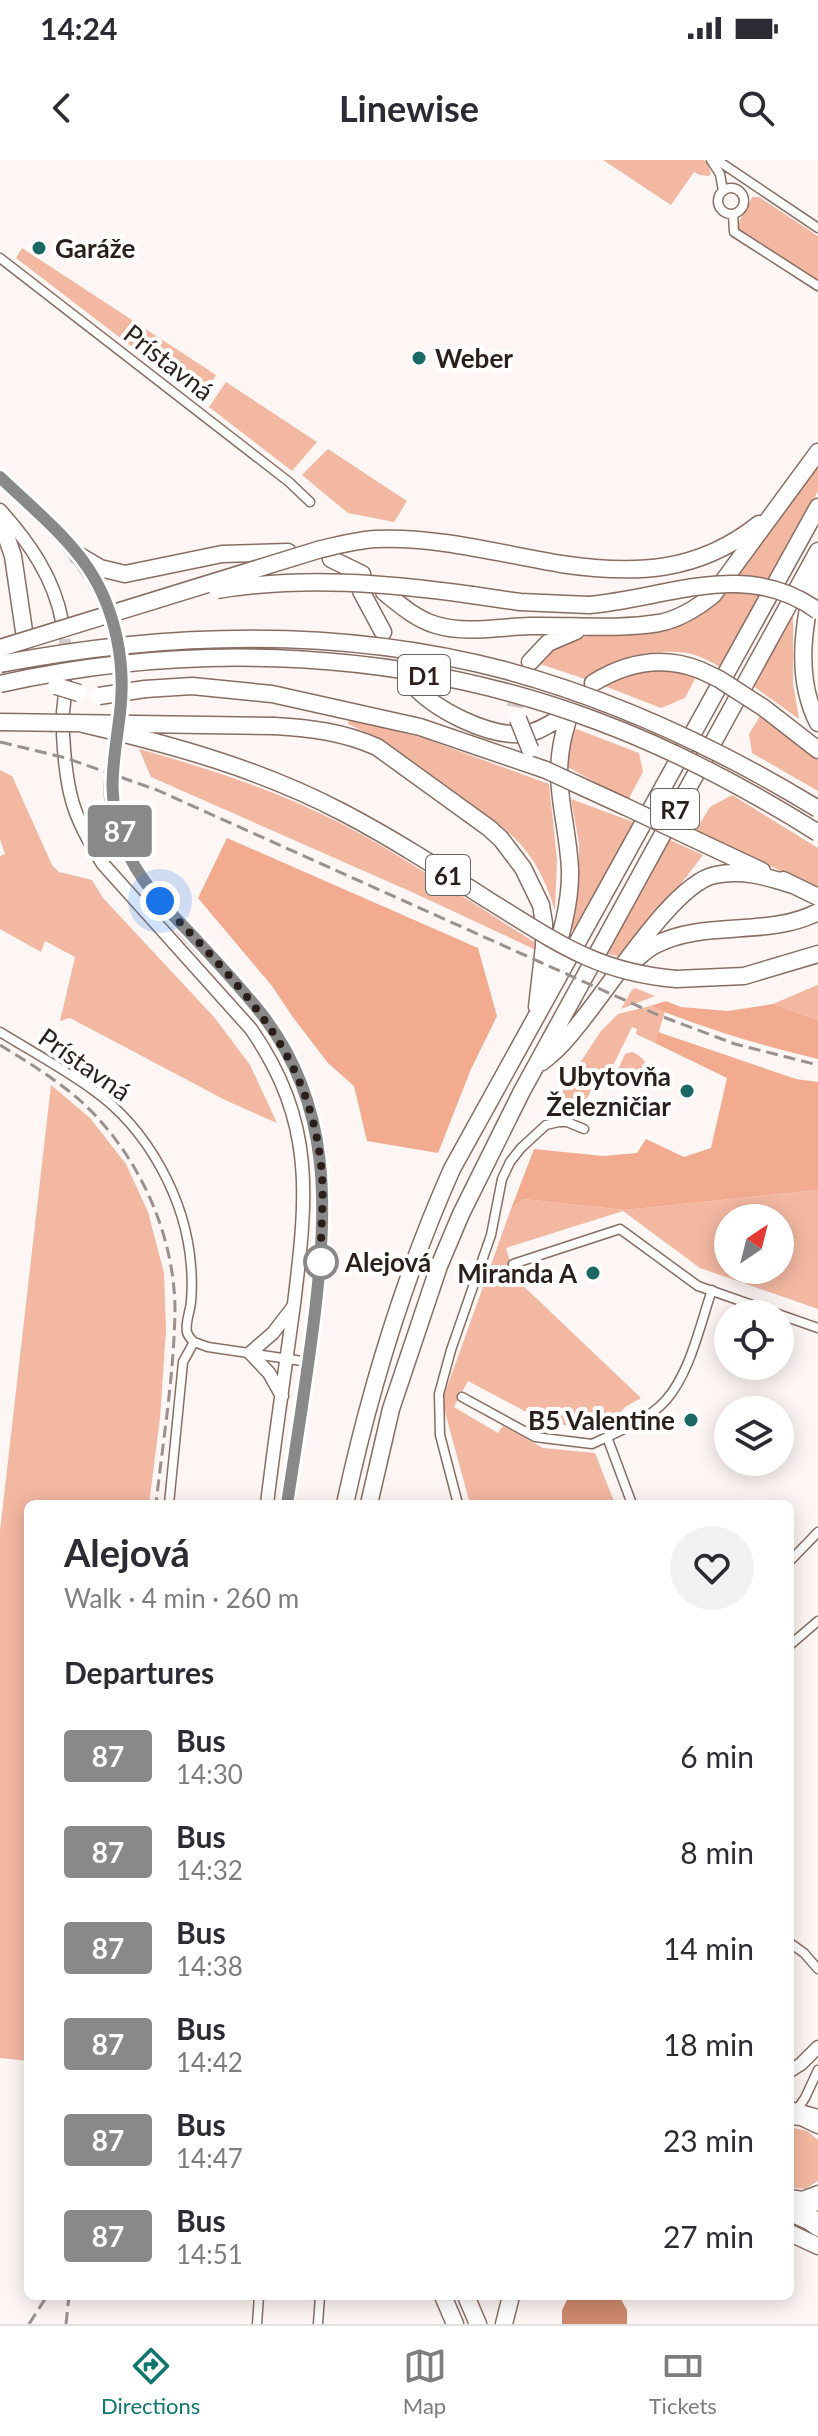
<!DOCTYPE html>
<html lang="en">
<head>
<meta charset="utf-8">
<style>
	:root { --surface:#fff; --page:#f2f2f3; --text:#2b2b33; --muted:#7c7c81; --line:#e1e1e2; --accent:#0f766e }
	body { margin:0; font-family:Lato,sans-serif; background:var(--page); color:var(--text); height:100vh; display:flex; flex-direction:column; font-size:30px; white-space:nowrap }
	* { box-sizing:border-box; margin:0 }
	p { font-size:26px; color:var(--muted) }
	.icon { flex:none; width:44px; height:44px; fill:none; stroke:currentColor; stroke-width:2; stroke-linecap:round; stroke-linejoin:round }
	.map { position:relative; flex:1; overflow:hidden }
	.sheet { position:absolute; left:24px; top:1340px; width:770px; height:800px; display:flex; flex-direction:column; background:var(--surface); border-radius:12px; box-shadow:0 4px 20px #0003 }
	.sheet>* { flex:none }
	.badge { padding:0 16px; border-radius:6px; font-size:28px; line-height:52px }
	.needle { width:52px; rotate:35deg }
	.fabs { position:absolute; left:714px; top:1044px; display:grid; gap:16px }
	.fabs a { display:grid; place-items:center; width:80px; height:80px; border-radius:50%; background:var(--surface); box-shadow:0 4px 20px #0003; font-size:40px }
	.you { position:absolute; width:40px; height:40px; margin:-20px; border:6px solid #fff; border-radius:50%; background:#1a73e8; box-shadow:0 0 0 12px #1a73e833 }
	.map>.badge { position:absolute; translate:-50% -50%; box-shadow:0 0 0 4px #fff }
	h2 { padding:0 40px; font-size:30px; line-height:72px }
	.round { display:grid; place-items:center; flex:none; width:84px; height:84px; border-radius:42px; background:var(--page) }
	.overview { display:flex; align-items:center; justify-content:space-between; height:136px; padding:0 40px }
	h1 { font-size:38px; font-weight:700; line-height:60px }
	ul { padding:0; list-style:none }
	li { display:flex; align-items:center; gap:24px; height:96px; padding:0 40px }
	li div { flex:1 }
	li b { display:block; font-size:30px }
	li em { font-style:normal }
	li .badge { min-width:88px; font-weight:700; text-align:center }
	.status { display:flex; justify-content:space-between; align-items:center; height:56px; padding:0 40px; background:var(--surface); direction:ltr }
	.status svg { height:22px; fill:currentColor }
	header { display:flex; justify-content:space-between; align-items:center; height:104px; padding:0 40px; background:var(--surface); font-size:36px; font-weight:700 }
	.tab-bar { display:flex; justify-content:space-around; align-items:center; height:112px; border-top:2px solid var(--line); background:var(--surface); font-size:22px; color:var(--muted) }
	.tab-bar a { display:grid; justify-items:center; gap:4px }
	.tab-bar .current { color:var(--accent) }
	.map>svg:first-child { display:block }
</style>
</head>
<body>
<div class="status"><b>14:24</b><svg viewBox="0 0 49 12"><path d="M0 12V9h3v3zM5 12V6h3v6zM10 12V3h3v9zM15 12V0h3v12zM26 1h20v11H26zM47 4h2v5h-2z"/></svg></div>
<header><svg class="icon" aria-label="back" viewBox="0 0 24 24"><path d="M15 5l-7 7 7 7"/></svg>Linewise<svg class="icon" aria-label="search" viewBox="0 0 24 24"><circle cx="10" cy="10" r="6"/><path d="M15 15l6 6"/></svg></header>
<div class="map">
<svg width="818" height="2164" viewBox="0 0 818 2164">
	<rect width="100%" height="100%" fill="#fdf6f4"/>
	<path fill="#f3b8a2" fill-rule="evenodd" d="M603,0h100l4,2 4,11 -2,3 -9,-1 -6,-3 -23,33z
		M752,37h7l59,39v45l-80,-53c1,-12 10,-19 14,-31z
		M22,88l194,127 -16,24 -184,-141z
		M226,222l91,60 -25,29 -83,-64z
		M328,289l79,52 -13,21 -46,-9 -46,-38z
		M818,305v26l-96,177c-11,-6 -23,-13 -35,-15 -36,-5 -73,4 -102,26l-48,-16 14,-14 25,-11 24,-4 62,-3 26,-8 29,-20z
		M793,456v67l6,36 -46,-33z
		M647,509l31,2 18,6 -11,21 -24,10 -59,-23 14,-9z
		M760,556l58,44v31l-66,-38 -3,-19z
		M349,559l74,19 126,46 8,76 -2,51c-7,-24 -17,-47 -34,-66 -18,-20 -41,-35 -63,-51 -36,-26 -69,-52 -110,-70z
		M571,567l68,26 4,19 -15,28 -64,-35z
		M139,589c68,19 137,41 201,74 67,35 130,79 194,119l2,8 -122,-57 -263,-116z
		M0,610l12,6 40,89 7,7 33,8 11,18 111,119 36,48 27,58 -50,-22 -157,-83 -10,3 15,-64 -30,-16 -4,11 -41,-23v-73l5,-2 -5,-15z
		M732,635l86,53v41l-122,-59 14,-23z
		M571,639l65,24 -58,109 -7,-3 8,-43v-43z
		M668,679l35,16 -79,103 -16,-4z
		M818,825v35l-45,-16 42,-18z
		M635,828l20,8 -34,13 11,-19z
		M650,846l15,6 -10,31 -19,-9 1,-5 -5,-2 -30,61 -7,-5 -18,34 -32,-1 56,-85 17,-17z
		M632,892c13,5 18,15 13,28l-11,8 -11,-4 -7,-10 9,-20z
		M51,925l39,33 36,46 22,48 16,61 2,57 -6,88 -11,86h-121v557l-28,-3v-527z
		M818,1030v119l-118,-41 -77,-57 -117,37 9,30 126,120 -16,9 -21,24 -59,-9 -77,-41 -14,26 44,26 5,-7 40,22 52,5 20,51h-145l-28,-103 69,-192 12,-10 102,11zM728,1058h52v52h-52z
		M790,1967l17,4 11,9v41l-13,8 -15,-2z"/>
	<path fill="#f3ab90" d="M227,678l251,110 19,68 -26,53 -33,84 -71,-12 -13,-55 -26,-23 -36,-47 -20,-30 -74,-88z
		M666,841l15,6 47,4 45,-7 45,16v39c-58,-14 -113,-30 -168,-53z
		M658,872l138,47 22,3v108l-193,20 -102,-11 -12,10 23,-60 69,7 34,-3 9,-14 38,18 27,-9 16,-70 -72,-35z"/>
	<path fill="#ce886e" d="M569,2136h50l8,14v14h-65v-14z"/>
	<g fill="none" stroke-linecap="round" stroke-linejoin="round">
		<path stroke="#d3cbc9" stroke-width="12" stroke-dasharray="12 6" stroke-linecap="butt" d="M62,461l3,17v23"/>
		<path stroke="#d3cbc9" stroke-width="16" stroke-dasharray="16 8" stroke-linecap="butt" d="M515,547l3,-20 11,-23"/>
		<defs>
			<path id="street" d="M711,0l9,14 3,17
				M717,0l101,68
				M718 41a13 13 0 1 1 26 0a13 13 0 1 1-26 0Z
				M733,54l1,18 84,54
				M0,98l289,224 21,20
				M0,872c31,19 64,37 93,58 55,39 93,109 98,176 1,11 1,24 0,36 -1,10 -6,21 -4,30 1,5 4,7 7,10
				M513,1104l107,-35 78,57 120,42
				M194,1182l14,5 101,15
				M462,1237l73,40 57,7 15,-7
				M169,1344l14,-142 11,-20
				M458,1344l-18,-69 -1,-41 12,-44 40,-115 11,-56 8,-17 11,-14 25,-23 13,-3h8l17,7
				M632,1344l-25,-67c20,-9 44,-20 59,-37 24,-27 34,-75 46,-110
				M790,1401l28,-29
				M790,1485l28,-24
				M790,1783l14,10 14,16
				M796,1951l9,-13 13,-28
				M257,2164l2,-28
				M318,2164l2,-28"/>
			<path id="secondary" d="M0,317c41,40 86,76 107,130
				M0,350c29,32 54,68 62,111
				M113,464l2,5
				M122,516v7
				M63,552l3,-27
				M120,553l1,-12
				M63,574c3,57 9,82 40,130l148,165c65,94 56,168 43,275 -9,67 -19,133 -27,200
				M116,582c-2,20 -7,41 -4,61 13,84 93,142 144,204 25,30 43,64 54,101 20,64 13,133 5,198 -7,67 -18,132 -28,198
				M282,1236l-13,-23 -19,-20 23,-20 20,-26
				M790,1911l11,-7 17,-17
				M790,1948l28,8
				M790,1958l11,1 17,8
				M790,2036l12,2 16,-6
				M790,2047h15l13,-3
				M799,2048l19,11
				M790,2055l18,8 10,7"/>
			<path id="highway" d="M0,358l13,38 11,75
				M78,395l22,13 25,6 97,-20 66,-2
				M331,399l31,15
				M561,404c73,11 137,9 198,-40
				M817,404c-11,52 -25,108 1,159
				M361,431l22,41
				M384,432c16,13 32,27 52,33 29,9 63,2 93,1 42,-1 87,4 130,-3 21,-4 38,-15 54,-28l105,-143
				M472,435l48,7 69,3
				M530,502l18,-19 28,-12
				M593,523c34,-21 69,-28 107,-13
				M412,524c23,26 76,53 111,50 13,-1 23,-8 34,-14
				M145,529l47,-3 80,8 148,33 126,43
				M764,548l54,42
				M274,566c37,2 69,6 103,21l112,81 12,11 22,29 18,37 3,18v23l-7,61
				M574,623l50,23
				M692,678l70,33
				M783,720l35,17
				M635,800c6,-5 12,-11 20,-15 50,-26 113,-7 163,-33
				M548,817c11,-35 23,-71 22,-108 -3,-56 -21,-89 -3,-146
				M676,819l68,-3 74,-22
				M542,902c6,-5 13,-10 18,-16 37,-36 109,-162 155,-171 28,-6 52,2 78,10
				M345,1344c25,-115 59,-227 107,-335l366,-662
				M369,1344l22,-95 48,-143 22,-52 61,-123 296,-540
				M790,2073l28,13
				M443,2136l12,28
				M466,2136l12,28
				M504,2164l7,-28"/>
		</defs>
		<use href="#street" stroke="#886d63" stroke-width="11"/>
		<use href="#secondary" stroke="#886d63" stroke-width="15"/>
		<use href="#highway" stroke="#886d63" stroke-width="19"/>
		<use href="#street" stroke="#fff" stroke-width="8"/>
		<use href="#secondary" stroke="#fff" stroke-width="12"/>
		<use href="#highway" stroke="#fff" stroke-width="16"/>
		<path stroke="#9a918e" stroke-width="3" stroke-dasharray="12 6" stroke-linecap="butt" d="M0,582l66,16 91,32 501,225 77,29 83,21
			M0,885c29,18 59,36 84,59 55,52 91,131 91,207 -1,64 -12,129 -19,193
			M29,2164l18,-28
			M66,2164l3,-28"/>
		<defs>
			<path id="highway-bridge" d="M217,430c85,-14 170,-7 255,5
				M589,445c79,-7 158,-47 229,6
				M0,488l321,-99c18,-4 36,-9 55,-10 59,-3 126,15 185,25
				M0,504c166,-32 340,-37 504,6 111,30 216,79 314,139
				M700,510l19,9 45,29
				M0,524c197,-44 408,-34 597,37 78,29 151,68 221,112
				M56,526l23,7
				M99,536l46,-7
				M518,559l12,30
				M0,562l274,4
				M83,564c90,21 177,45 259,88 50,26 98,57 146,88 67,41 107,72 188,79
				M546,610l28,13
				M624,646l68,32"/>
		</defs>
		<use href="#highway-bridge" stroke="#886d63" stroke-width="19" stroke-linecap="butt"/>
		<use href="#highway-bridge" stroke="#fff" stroke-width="16"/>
	</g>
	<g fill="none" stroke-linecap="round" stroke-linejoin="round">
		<defs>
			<path id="line" d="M0,317c30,29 65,57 88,91 28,42 38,96 32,145 -6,50 -15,82 4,131 13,34 39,61 64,87 26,28 53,56 76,86 68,90 63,190 51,295 -8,65 -18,128 -28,192"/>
		</defs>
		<use href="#line" stroke="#fff" stroke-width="18"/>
		<use href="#line" stroke="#898989" stroke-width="12"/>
		<path stroke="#2a1f1b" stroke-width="8" stroke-dasharray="0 14.4" d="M160,741c76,82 148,146 161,264 4,32 -1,65 0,97"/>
	</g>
	<g fill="#1a6764" stroke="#fff" stroke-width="3">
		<circle cx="39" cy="88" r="8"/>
		<circle cx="419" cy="198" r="8"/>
		<circle cx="687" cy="931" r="8"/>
		<circle cx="593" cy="1113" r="8"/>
		<circle cx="691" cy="1260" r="8"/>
	</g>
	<circle fill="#fff" stroke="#898989" stroke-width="4" cx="321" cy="1102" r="16"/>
	<g text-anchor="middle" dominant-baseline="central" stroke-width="8" stroke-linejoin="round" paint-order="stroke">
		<g fill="#fff" stroke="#6a625f" stroke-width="2">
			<rect x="398" y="495" width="52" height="40" rx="6"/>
			<rect x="651" y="629" width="48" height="40" rx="6"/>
			<rect x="426" y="695" width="44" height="40" rx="6"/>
		</g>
		<g font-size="24" font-weight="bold" fill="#2a1f1b">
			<text x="424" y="515">D1</text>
			<text x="675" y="649">R7</text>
			<text x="448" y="715">61</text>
		</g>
		<g font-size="26" font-weight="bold" fill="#2a1f1b" stroke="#fff" text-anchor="end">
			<text x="55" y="88" text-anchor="start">Garáže</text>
			<text x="435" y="198" text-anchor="start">Weber</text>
			<text x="671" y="916">Ubytovňa<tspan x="671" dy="30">Železničiar</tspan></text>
			<text x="577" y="1113">Miranda A</text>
			<text x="675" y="1260">B5 Valentine</text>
		</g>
		<g font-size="26" fill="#2a1f1b" stroke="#fff">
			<text transform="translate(169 202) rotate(38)">Prístavná</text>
			<text transform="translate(85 904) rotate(35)">Prístavná</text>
		</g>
		<g font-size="26" font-weight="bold" fill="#2a1f1b" stroke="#fff" text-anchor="start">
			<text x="345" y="1102">Alejová</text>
		</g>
	</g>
</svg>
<div class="fabs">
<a><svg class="needle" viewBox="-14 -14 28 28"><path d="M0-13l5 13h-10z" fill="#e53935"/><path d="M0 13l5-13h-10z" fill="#7c7c81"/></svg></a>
<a><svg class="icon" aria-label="locate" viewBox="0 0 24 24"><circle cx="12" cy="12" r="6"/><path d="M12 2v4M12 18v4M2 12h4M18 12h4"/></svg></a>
<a><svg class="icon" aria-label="layers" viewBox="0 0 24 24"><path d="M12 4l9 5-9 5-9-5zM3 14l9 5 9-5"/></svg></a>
</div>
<div class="you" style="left:160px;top:741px"></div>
<b class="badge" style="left:120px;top:671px;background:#898989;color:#fff">87</b>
<section class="sheet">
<div class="overview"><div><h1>Alejová</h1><p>Walk · 4 min · 260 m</p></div><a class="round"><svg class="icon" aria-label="heart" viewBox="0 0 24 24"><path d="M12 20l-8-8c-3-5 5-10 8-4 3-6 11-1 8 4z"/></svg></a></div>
<h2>Departures</h2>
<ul>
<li><span class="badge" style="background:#898989;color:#fff">87</span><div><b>Bus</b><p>14:30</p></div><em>6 min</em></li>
<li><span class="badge" style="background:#898989;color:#fff">87</span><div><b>Bus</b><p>14:32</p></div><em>8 min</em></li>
<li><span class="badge" style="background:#898989;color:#fff">87</span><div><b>Bus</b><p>14:38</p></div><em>14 min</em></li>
<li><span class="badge" style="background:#898989;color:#fff">87</span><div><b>Bus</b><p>14:42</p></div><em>18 min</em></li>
<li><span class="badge" style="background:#898989;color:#fff">87</span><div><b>Bus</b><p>14:47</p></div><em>23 min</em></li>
<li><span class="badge" style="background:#898989;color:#fff">87</span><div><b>Bus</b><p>14:51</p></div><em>27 min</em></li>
</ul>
</section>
</div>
<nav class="tab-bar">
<a class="current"><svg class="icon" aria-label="directions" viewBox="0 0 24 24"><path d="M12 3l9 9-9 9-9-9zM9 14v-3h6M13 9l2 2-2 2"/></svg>Directions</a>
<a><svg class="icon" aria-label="map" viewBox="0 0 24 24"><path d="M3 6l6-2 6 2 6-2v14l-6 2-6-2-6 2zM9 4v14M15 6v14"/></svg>Map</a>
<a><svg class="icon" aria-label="tickets" viewBox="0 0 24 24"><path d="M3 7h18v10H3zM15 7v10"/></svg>Tickets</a>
</nav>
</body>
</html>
